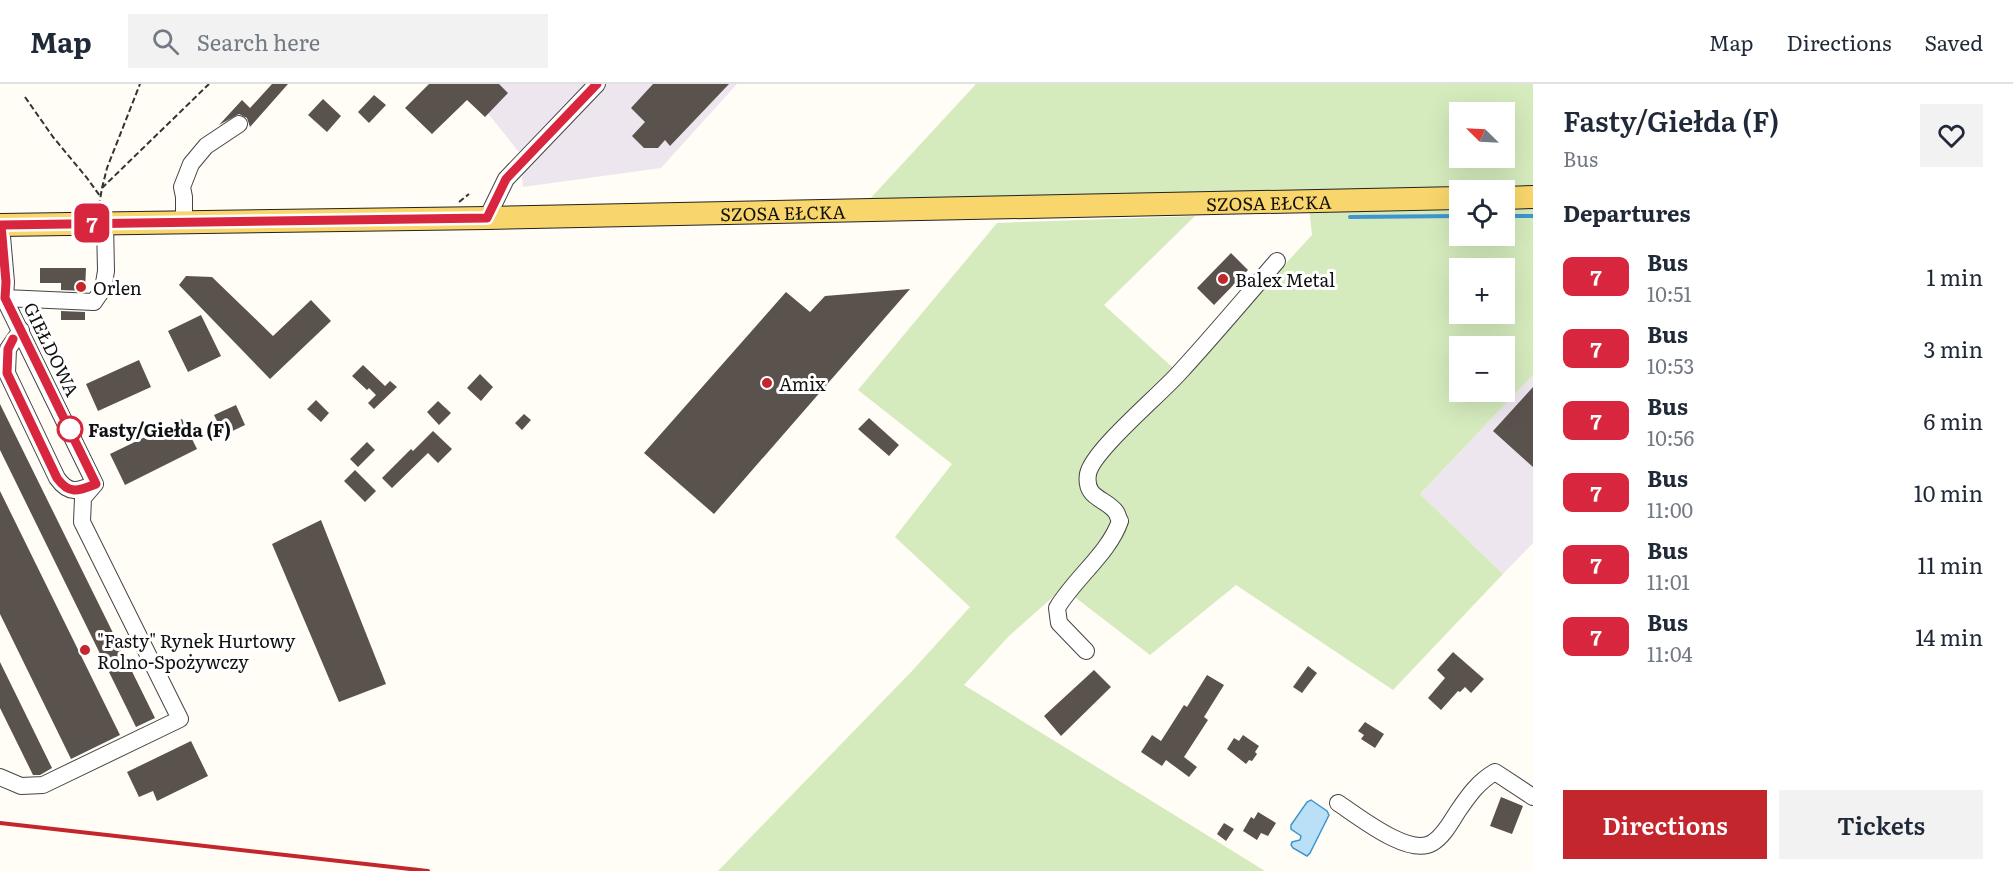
<!DOCTYPE html>
<html lang="en">
<head>
<meta charset="utf-8">
<style>
	:root { --surface:#fff; --page:#f2f2f3; --text:#1f2937; --muted:#747a83; --line:#e0e1e3; --accent:#c4262e }
	body { margin:0; font-family:Literata,serif; background:var(--page); color:var(--text); height:100vh; display:flex; flex-direction:column; font-size:22px; white-space:nowrap }
	* { box-sizing:border-box; margin:0 }
	p { font-size:20px; color:var(--muted) }
	.icon { flex:none; width:33px; height:33px; fill:none; stroke:currentColor; stroke-width:2; stroke-linecap:round; stroke-linejoin:round }
	.map { position:relative; flex:1; overflow:hidden }
	.side { display:flex; flex-direction:column; background:var(--surface); width:480px }
	.side>* { flex:none }
	.badge { padding:0 12px; border-radius:9px; font-size:21px; line-height:39px }
	.needle { width:39px; rotate:294deg }
	.fabs { position:absolute; left:1449px; top:18px; display:grid; gap:12px }
	.fabs a { display:grid; place-items:center; width:66px; height:66px; border-radius:0px; background:var(--surface); box-shadow:0 6px 24px #0002; font-size:30px }
	.map>.badge { position:absolute; translate:-50% -50%; box-shadow:0 0 0 3px #fff }
	h2 { padding:0 30px; font-size:22px; line-height:54px }
	.round { display:grid; place-items:center; flex:none; width:63px; height:63px; border-radius:0px; background:var(--page) }
	.overview { display:flex; align-items:center; justify-content:space-between; height:102px; padding:0 30px }
	h1 { font-size:28px; font-weight:600; line-height:45px }
	.button { display:flex; gap:12px; margin-top:auto; padding:12px 30px }
	.button a { flex:1; height:69px; border-radius:0px; background:var(--accent); color:#fff; font-size:24px; font-weight:600; line-height:69px; text-align:center }
	.button a+a { background:var(--page); color:var(--text) }
	ul { padding:0; list-style:none }
	li { display:flex; align-items:center; gap:18px; height:72px; padding:0 30px }
	li div { flex:1 }
	li b { display:block; font-size:22px }
	li em { font-style:normal }
	li .badge { min-width:66px; font-weight:700; text-align:center }
	header { display:flex; align-items:center; gap:36px; box-sizing:border-box; height:84px; padding:0 30px; background:var(--surface); border-bottom:2px solid var(--line) }
	header strong { font-size:28px }
	nav { display:flex; gap:33px; margin-inline-start:auto; font-size:21px }
	.search { width:420px; height:54px; background:var(--page); display:flex; align-items:center; gap:15px; box-sizing:border-box; padding:0 21px; border-radius:0px; color:var(--muted); font-size:22px }
	main { display:flex; flex:1; min-height:0 }
	.map>svg:first-child { display:block }
</style>
</head>
<body>
<header>
<strong>Map</strong>
<div class="search"><svg class="icon" aria-label="search" viewBox="0 0 24 24"><circle cx="10" cy="10" r="6"/><path d="M15 15l6 6"/></svg>Search here</div>
<nav><a>Map</a><a>Directions</a><a>Saved</a></nav>
</header>
<main>
<div class="map">
<svg width="1533" height="787" viewBox="0 0 1533 787">
	<rect width="100%" height="100%" fill="#fffdf5"/>
	<path fill="#eee6ef" d="M464,0h273l-76,84 -138,19 -4,-35z
		M1533,291v168l-30,31 -83,-80z"/>
	<path fill="#d5ebbd" fill-rule="evenodd" d="M976,0h557v103l-665,14zM1460,28h44v46h-44z
		M1309,124h150l1,28h44l1,-28h28v167l-113,119 83,80 -110,116 -157,-105 -86,70 -87,-67 -54,48 -45,49 301,186h-547l194,-200 58,-64 -75,-70 57,-73 -94,-74 139,-167 198,-7 -91,89 78,71 130,-141zM1460,184h44v46h-44zM1460,262h44v46h-44z"/>
	<path fill="#b9e0f7" stroke="#3f96cf" stroke-width="1.5" d="M1311,716l16,11 2,4 -19,38 -3,3 -14,-8 -2,-3 1,-3 8,-2 1,-4 -10,-7v-4l16,-23z"/>
	<g fill="none" stroke-linecap="round" stroke-linejoin="round">
		<path stroke="#3f96cf" stroke-width="4" d="M1504,132h29
			M1350,133l110,-1"/>
	</g>
	<path fill="#5a524d" d="M272,0h16l-38,43 -3,-9 -8,-4 -20,11 23,-25 8,8z
		M429,0h70l9,9 -23,24 -18,-17 -35,34 -27,-26z
		M653,0h76l-59,62 -5,-6 -7,8h-14l-12,-12 13,-14 -14,-14z
		M374,11l12,10 -17,18 -11,-11z
		M323,15l18,17 -14,16 -19,-17z
		M1231,169l17,17 -34,35 -17,-17z
		M40,184h46l-1,23 -24,-1v-7h-21z
		M186,192l26,1 61,59 38,-36 20,21 -61,58 -91,-94z
		M910,205l-196,225 -70,-61 142,-161 24,20 15,-16z
		M61,227l24,1v8h-24z
		M201,231l20,41 -33,16 -20,-41z
		M139,276l12,27 -53,24 -12,-27z
		M363,281l22,21 5,-5 7,6 -23,22 -6,-6 8,-8 -7,-7 -2,2 -15,-14z
		M480,290l13,13 -12,14 -14,-13z
		M1533,303v80l-40,-36z
		M316,316l13,13 -8,9 -14,-13z
		M438,317l13,12 -12,12 -12,-13z
		M0,320l155,314 -19,9 -136,-277z
		M236,321l9,20 -21,10 -10,-20z
		M524,330l7,6 -9,10 -7,-7z
		M869,334l30,27 -10,11 -31,-27z
		M182,335l15,30 -72,36 -15,-31z
		M433,347l19,18 -14,14 -10,-10 -36,35 -10,-10 29,-29 2,2z
		M367,358l8,8 -17,17 -8,-8z
		M355,386l21,21 -11,11 -21,-21z
		M0,407l120,244 -49,24 -71,-145z
		M321,436l65,164 -47,18 -67,-158z
		M1453,568l31,27 -13,14 -6,-6 -5,5 -2,-1 -17,19 -13,-12 17,-20 -8,-8z
		M0,578l52,106 -12,7h-7l-33,-67z
		M1308,582l9,7 -15,20 -9,-6z
		M1094,586l17,17 -50,49 -17,-20z
		M1207,591l17,10 -20,32 4,3 -24,37 13,10 -8,10 -23,-17 -4,6 -21,-14 11,-17 9,6 23,-36 3,2z
		M1365,638l19,12 -9,14 -14,-9 3,-4 -6,-4z
		M1243,651l16,11 -4,6 2,2 -5,7 -3,-1 -3,4 -19,-15 7,-11 5,3z
		M191,657l17,35 -51,25 -4,-10 -14,6 -12,-25z
		M1501,713l22,9 -11,28 -22,-8z
		M1258,728l18,11 -8,13 -7,-3 -4,7 -14,-9 8,-14 3,2z
		M1224,739l10,6 -8,12 -9,-7z"/>
	<g fill="none" stroke-linecap="round" stroke-linejoin="round">
		<defs>
			<path id="minor" d="M487,134l19,-39 91,-95
				M184,138v-25l-2,-10 9,-23 15,-18 33,-22
				M1,141l5,57 -1,16
				M0,206l95,194
				M5,214l89,4 9,-13 3,-18 -1,-48
				M21,246l-13,19 -1,24 50,105c12,17 21,13 38,6
				M1086,567l-27,-28 -2,-15c18,-30 52,-55 63,-87 -2,-3 -2,-6 -4,-9 -10,-14 -32,-13 -28,-38 4,-23 74,-81 92,-102 33,-36 65,-74 97,-111
				M0,693l21,9 22,-1 137,-66 -98,-197 1,-24 12,-14
				M1338,719c20,13 71,54 94,40 11,-6 19,-21 26,-32 11,-16 20,-29 37,-39l38,25"/>
			<g id="major">
				<path d="M1504,114l29,-1"/>
				<path id="s1" d="M0,141l487,-7 973,-20"/>
			</g>
		</defs>
		<use href="#minor" stroke="#444" stroke-width="18"/>
		<use href="#major" stroke="#222" stroke-width="24"/>
		<path stroke="#333" stroke-width="2" stroke-dasharray="6 3" stroke-linecap="butt" d="M25,13l28,40 34,41 13,18
			M102,104l5,-20 33,-84
			M459,118l10,-8
			M99,122l3,-18 107,-104"/>
		<use href="#minor" stroke="#fff" stroke-width="16"/>
		<use href="#major" stroke="#f9d66b" stroke-width="22"/>
		<path stroke="#c4262e" stroke-width="4" d="M0,739l428,48"/>
	</g>
	<g fill="none" stroke-linecap="round" stroke-linejoin="round">
		<defs>
			<path id="line" d="M13,255l-5,10 -1,24 50,105c12,17 21,13 39,6l-91,-186 1,-16 -5,-57 486,-7 19,-39 91,-95"/>
		</defs>
		<use href="#line" stroke="#fff" stroke-width="14"/>
		<use href="#line" stroke="#d7263d" stroke-width="9"/>
	</g>
	<g fill="#c4262e" stroke="#fff" stroke-width="2">
		<circle cx="1223" cy="195" r="6"/>
		<circle cx="81" cy="203" r="6"/>
		<circle cx="767" cy="299" r="6"/>
		<circle cx="85" cy="566" r="6"/>
	</g>
	<circle fill="#fff" stroke="#d7263d" stroke-width="3" cx="70" cy="345" r="12"/>
	<g text-anchor="middle" dominant-baseline="central" stroke-width="6" stroke-linejoin="round" paint-order="stroke">
		<g font-size="18" fill="#111" stroke="#fff">
			<text stroke="none"><textPath href="#s1" startOffset="1269">SZOSA EŁCKA</textPath></text>
			<text stroke="none"><textPath href="#s1" startOffset="783">SZOSA EŁCKA</textPath></text>
			<text transform="translate(52 265) rotate(64)">GIEŁDOWA</text>
		</g>
		<g font-size="18" fill="#111" stroke="#fff" text-anchor="start">
			<text x="1235" y="195">Balex Metal</text>
			<text x="93" y="203">Orlen</text>
			<text x="779" y="299">Amix</text>
			<text x="97" y="556">"Fasty" Rynek Hurtowy<tspan x="97" dy="21">Rolno-Spożywczy</tspan></text>
		</g>
		<g font-size="18" font-weight="bold" fill="#111" stroke="#fff" text-anchor="start">
			<text x="88" y="345">Fasty/Giełda (F)</text>
		</g>
	</g>
</svg>
<div class="fabs">
<a><svg class="needle" viewBox="-14 -14 28 28"><path d="M0-13l5 13h-10z" fill="#e53935"/><path d="M0 13l5-13h-10z" fill="#747a83"/></svg></a>
<a><svg class="icon" aria-label="locate" viewBox="0 0 24 24"><circle cx="12" cy="12" r="6"/><path d="M12 2v4M12 18v4M2 12h4M18 12h4"/></svg></a>
<a>+</a>
<a>−</a>
</div>
<b class="badge" style="left:92px;top:139px;background:#d7263d;color:#fff">7</b>
</div>
<section class="side">
<div class="overview"><div><h1>Fasty/Giełda (F)</h1><p>Bus</p></div><a class="round"><svg class="icon" aria-label="heart" viewBox="0 0 24 24"><path d="M12 20l-8-8c-3-5 5-10 8-4 3-6 11-1 8 4z"/></svg></a></div>
<h2>Departures</h2>
<ul>
<li><span class="badge" style="background:#d7263d;color:#fff">7</span><div><b>Bus</b><p>10:51</p></div><em>1 min</em></li>
<li><span class="badge" style="background:#d7263d;color:#fff">7</span><div><b>Bus</b><p>10:53</p></div><em>3 min</em></li>
<li><span class="badge" style="background:#d7263d;color:#fff">7</span><div><b>Bus</b><p>10:56</p></div><em>6 min</em></li>
<li><span class="badge" style="background:#d7263d;color:#fff">7</span><div><b>Bus</b><p>11:00</p></div><em>10 min</em></li>
<li><span class="badge" style="background:#d7263d;color:#fff">7</span><div><b>Bus</b><p>11:01</p></div><em>11 min</em></li>
<li><span class="badge" style="background:#d7263d;color:#fff">7</span><div><b>Bus</b><p>11:04</p></div><em>14 min</em></li>
</ul>
<div class="button"><a>Directions</a><a>Tickets</a></div>
</section>
</main>
</body>
</html>
